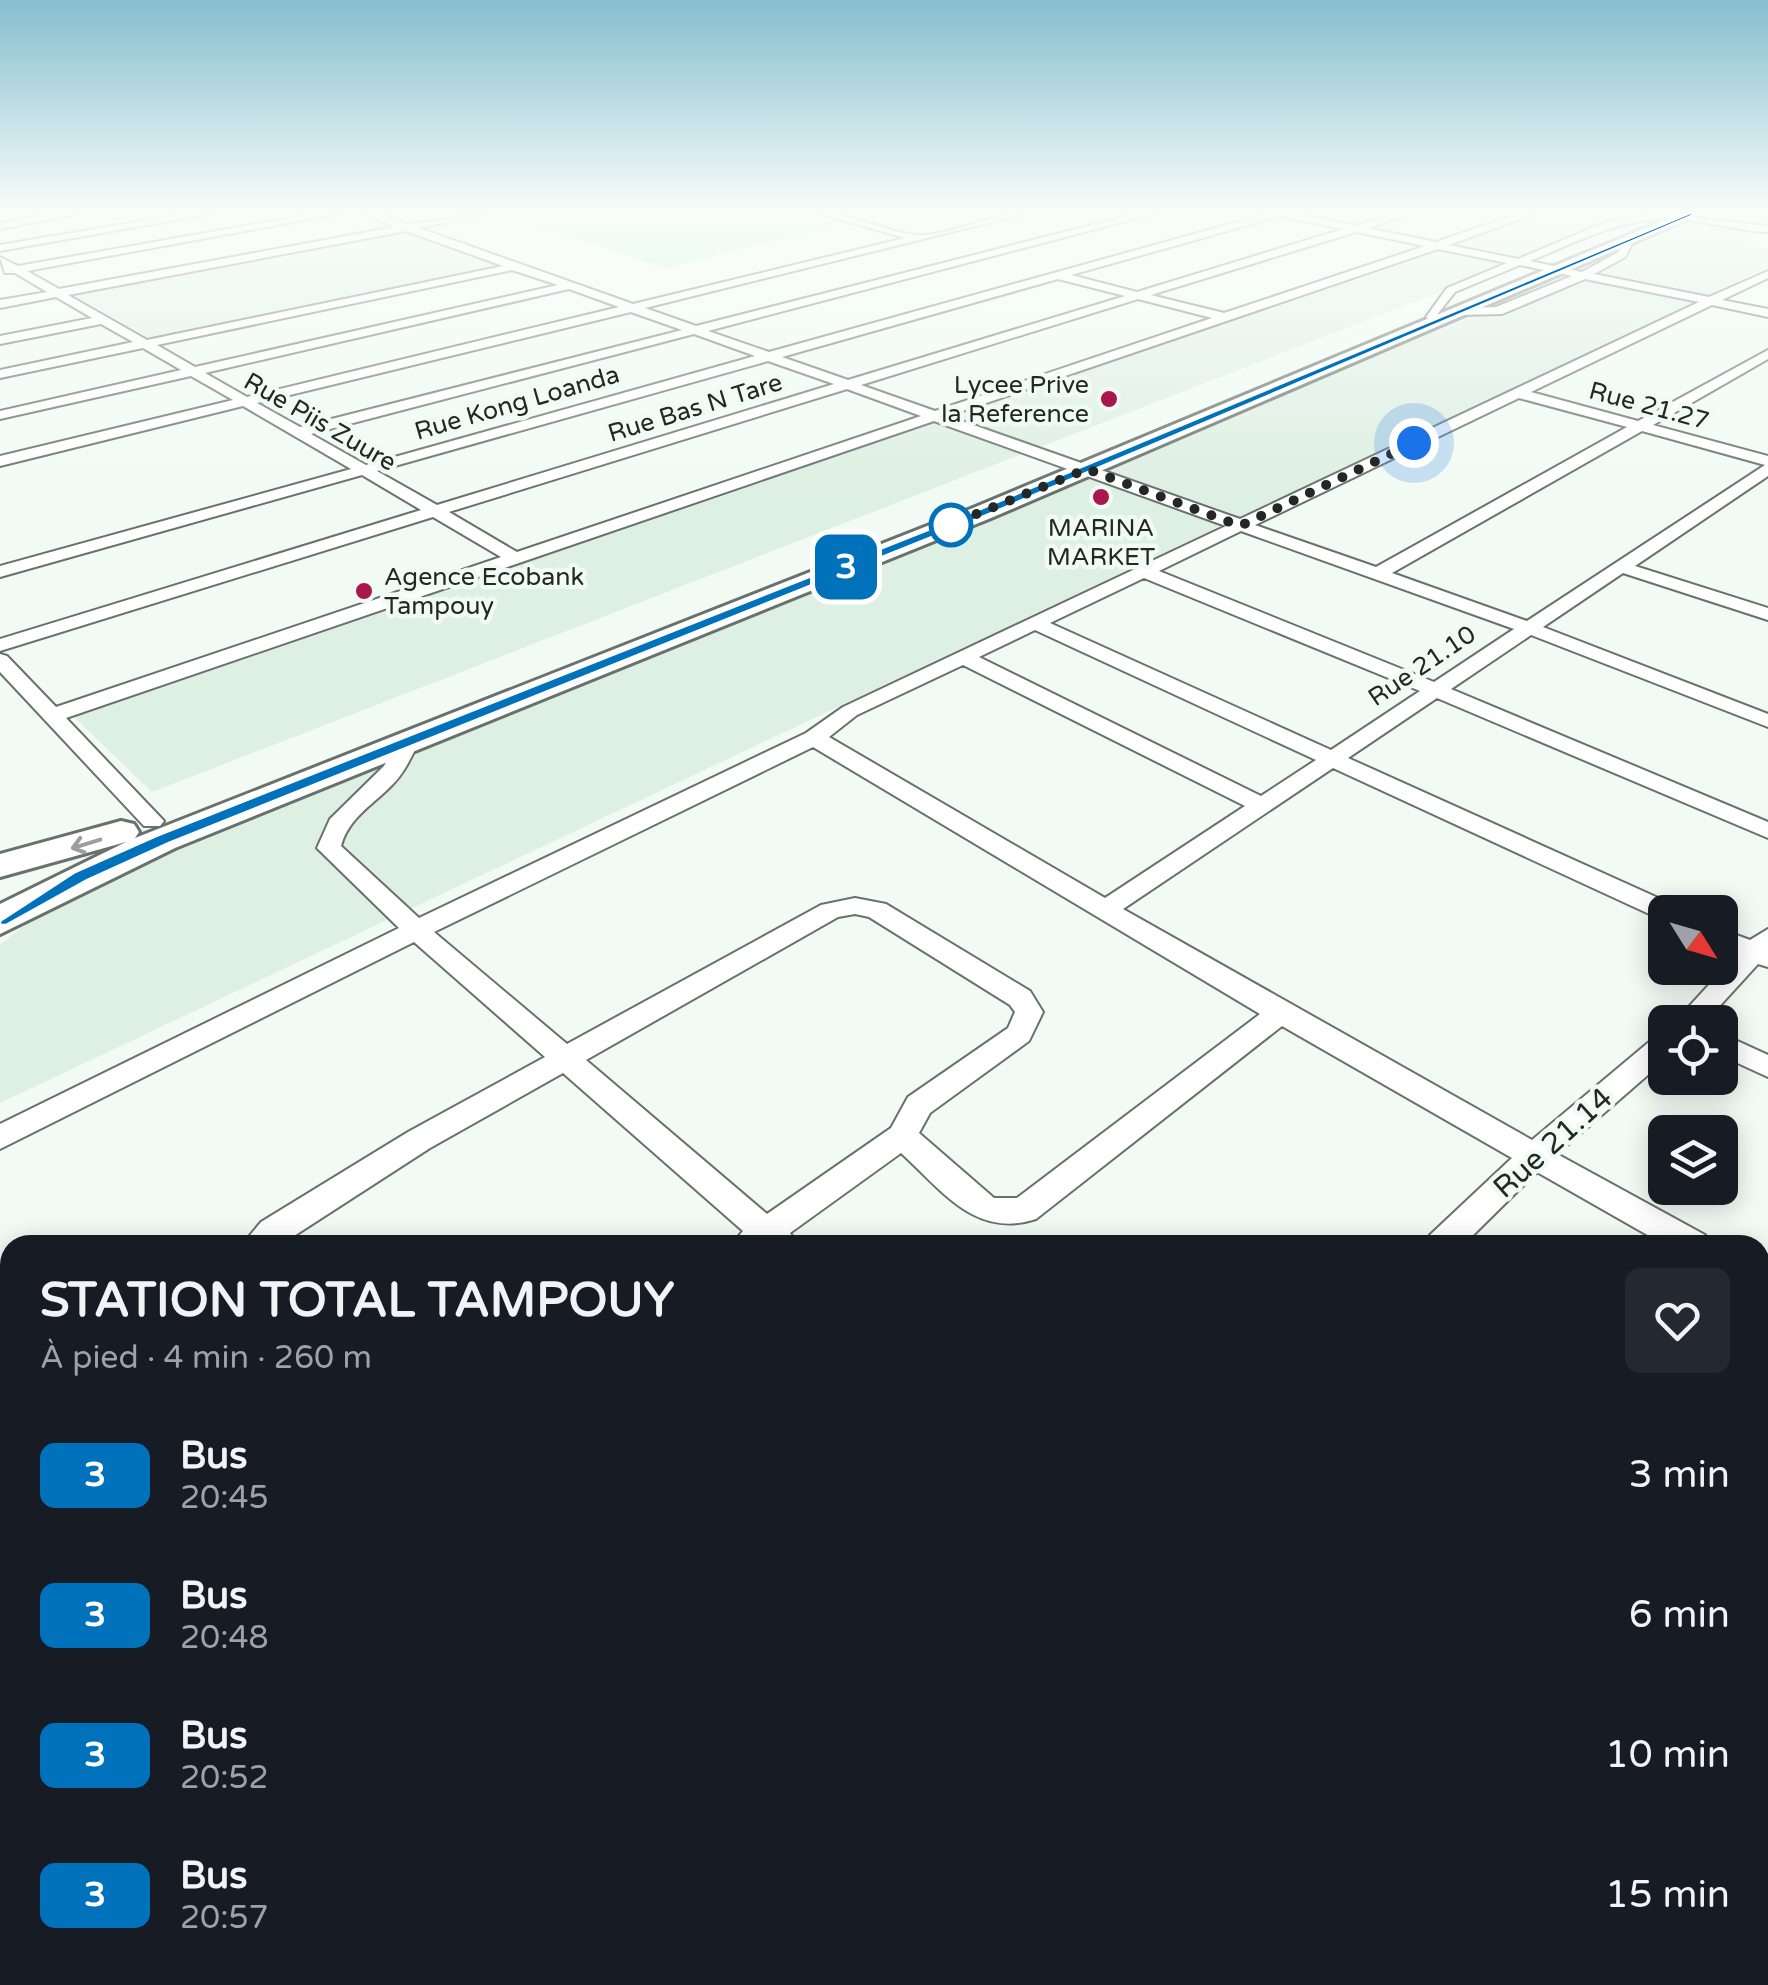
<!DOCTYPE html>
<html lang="fr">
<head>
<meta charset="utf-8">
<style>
	:root { --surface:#171b24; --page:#242831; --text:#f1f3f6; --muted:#9ea1a6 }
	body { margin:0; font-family:"Varela Round",sans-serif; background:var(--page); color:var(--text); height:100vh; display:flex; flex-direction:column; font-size:38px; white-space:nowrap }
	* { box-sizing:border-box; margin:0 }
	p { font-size:32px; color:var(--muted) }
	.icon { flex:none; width:55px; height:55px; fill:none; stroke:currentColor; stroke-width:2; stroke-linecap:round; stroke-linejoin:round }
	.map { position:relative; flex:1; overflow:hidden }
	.panel { position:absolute; left:0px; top:1235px; width:1770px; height:750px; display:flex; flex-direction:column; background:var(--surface); border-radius:30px 30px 0 0; box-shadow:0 5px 25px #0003 }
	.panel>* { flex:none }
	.badge { padding:0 20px; border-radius:15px; font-size:35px; line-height:65px }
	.needle { width:65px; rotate:127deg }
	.buttons { position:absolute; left:1648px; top:895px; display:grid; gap:20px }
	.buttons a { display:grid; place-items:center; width:90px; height:90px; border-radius:15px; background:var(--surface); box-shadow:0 5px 25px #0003; font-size:50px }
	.you { position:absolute; width:50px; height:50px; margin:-25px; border:8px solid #fff; border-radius:50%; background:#1a73e8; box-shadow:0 0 0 15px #1a73e833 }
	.map>.badge { position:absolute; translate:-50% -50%; box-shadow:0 0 0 5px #fff }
	.round { display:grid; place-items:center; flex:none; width:105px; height:105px; border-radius:15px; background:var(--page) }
	.headline { display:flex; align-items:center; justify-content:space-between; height:170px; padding:0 40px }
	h1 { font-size:48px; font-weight:800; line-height:75px }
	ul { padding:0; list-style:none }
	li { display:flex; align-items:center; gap:30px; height:140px; padding:0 40px }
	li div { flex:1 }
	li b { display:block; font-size:38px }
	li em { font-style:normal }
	li .badge { min-width:110px; font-weight:700; text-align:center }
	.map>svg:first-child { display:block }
</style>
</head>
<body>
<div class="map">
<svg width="1768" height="1985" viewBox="0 0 1768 1985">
	<rect width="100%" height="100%" fill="#f1fbf4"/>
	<path fill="#deefe3" d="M1528,214h112l-1488,578 -80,-77z
		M1691,223l29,6 48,20v18l-1768,836v-158l38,-31 105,-55z
		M406,229l100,37 -353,74 -84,-48z"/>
	<path fill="#bcf5d0" d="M500,214h314l33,9 -182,45z"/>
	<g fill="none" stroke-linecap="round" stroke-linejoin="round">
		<defs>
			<path id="minor" d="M52,214h25l-77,15v-6z
				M184,214h25l-209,37v-6z
				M313,214h24l-310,57 32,18 336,-62 -31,-13h15l29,10 76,-10 -65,14 214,76 272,-66 -84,-24c33,0 62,17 94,21 27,3 75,-21 109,-21l-379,94 51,18 439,-112h18l-445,117 61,21 497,-138h34l55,12 37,-12h16l-40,14 68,14 82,-28h16l-85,31 69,14 88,-37 52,-8 110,12v6c-34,-1 -69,-14 -102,-13 -49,1 -92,24 -136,42l52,11 35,-19 11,-14 5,3 -8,15 -31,17 115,23 59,-26v7l-46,22 46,9v8l-56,-12 -181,87 107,29 130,-71v9l-115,66 115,31v20l-133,90 133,42v12l-145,-47 -80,54 225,87v13l-237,-92 -80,54 317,133v16l-331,-140 -89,60 328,148 4,6h-15v7l-7,-1 -325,-150 -210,141 409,231 123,-103 10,-3v26l-108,94 148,81 5,10h-45l-128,-73 -74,73h-38l5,-10 82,-77 -230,-132 -246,193c-61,20 -94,-29 -135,-66l-111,80 8,12h-67l12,-14 -180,-158 -133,75 -150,97h-38l19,-23 147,-90 137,-75 -131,-115 -414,207v-25l399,-196 -82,-80 13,-29 54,-53 16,-29 8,-2 11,7c-8,15 -14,30 -26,42 -20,21 -44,33 -52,62l78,72 387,-185 37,-26 383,-181 -292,-105 -868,297 98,103 -4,5h-16l-144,-154v-18l7,2 49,51 445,-150 -68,-40 -433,134v-12l421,-129 -59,-35 -362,102v-11l351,-97 -108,-63 -243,60v-10l233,-56 -42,-24 -191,43v-8l181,-41 -38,-22 -143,30v-8l133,-28 -32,-18 -101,20v-8l92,-18 -36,-21 -56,11v-8l47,-8 -32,-19h-10l-5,-16 18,9zM1281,216l62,13 -206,63 -66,-17zM406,231l97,35 -356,74 -79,-45zM1356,232l69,14 -201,67 -73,-18zM1438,249l69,14 -60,25 -21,29 6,4 23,-29 65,-27 52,11 -76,31 -33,1 -4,7 43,-1 83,-35 114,23 -459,217 -292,-103zM512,270l46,15 -363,82 -38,-22zM1058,279l67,17 -277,84 -66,-23zM569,289l50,18 -372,90 -42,-24zM1138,299l74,19 -277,93 -74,-26zM631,312l51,18 -382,97 -43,-24zM694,334l61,22 -389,109 -55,-31zM768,361l66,23 -397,121 -60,-34zM847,389l74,27 -404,136 -68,-40zM1519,398l108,29 -251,140 -121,-42zM1642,431l123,34 -238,156 -135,-48zM1241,531l273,98 -80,53 -275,-111zM1144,578l276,113 -89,59 -281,-127zM1035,630l281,130 -55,36 -282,-139zM963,665l282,141 -140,92 -276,-161 28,-22zM813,747l447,267 -243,184h-23l-75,-65 11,-20 99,-72 14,-29 -13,-21 -144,-87 -31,-6 -34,7 -254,139 -133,-112zM855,914l14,3 141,88 5,7 -7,16 -100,69 -17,31 -124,86 -181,-154 252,-143z
				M1720,929l30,11 18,-11v38l-10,-3 -53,58h-30l62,-68 -17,-7z
				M1720,1033l48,22v22l-48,-22z
				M1760,1270l8,3v30l-8,-2z
				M10,1546v43l-10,4v-43z
				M19,1975h59l-4,10h-59z
				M692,1975h55l-4,10h-55z
				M1117,1975h56l4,10h-56z
				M1394,1975h52l-4,10h-52z
				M1518,1975h57l4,10h-57z"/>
			<path id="primary" d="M1679,214h21l-709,304 -816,330 -175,86v-30l126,-62 -126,35v-23l121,-33 13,3 5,8 -4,6 838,-330z"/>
		</defs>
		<use href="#minor" stroke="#69716c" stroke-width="4"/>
		<use href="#primary" stroke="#69716c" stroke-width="6"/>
		<use href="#minor" fill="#fff" fill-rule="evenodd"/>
		<use href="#primary" fill="#fff" fill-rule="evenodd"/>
	</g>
	<defs><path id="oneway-shaft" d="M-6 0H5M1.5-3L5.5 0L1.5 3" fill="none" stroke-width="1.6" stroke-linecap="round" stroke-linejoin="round" transform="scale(2.5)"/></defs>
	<use stroke="#9c9e9d" href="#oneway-shaft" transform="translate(86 844) rotate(163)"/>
	<linearGradient id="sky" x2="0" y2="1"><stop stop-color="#85bece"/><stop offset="0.43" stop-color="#f9fdfa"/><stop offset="1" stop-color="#f9fdfa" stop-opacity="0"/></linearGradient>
	<rect width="1768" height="492" fill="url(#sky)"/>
	<path fill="#0072bc" stroke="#fff" stroke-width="2.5" d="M1690,213l6,1 -709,301 -818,328 -82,37 -81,45h-6v-4l75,-49 81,-36 822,-326z"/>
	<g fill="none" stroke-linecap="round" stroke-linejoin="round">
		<path stroke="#232725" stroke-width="10" stroke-dasharray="0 18" d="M951,525l-4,1 140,-57 153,57 174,-83"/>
	</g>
	<g fill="#a9174e" stroke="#f1fbf4" stroke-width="4">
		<circle cx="1109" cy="399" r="10"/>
		<circle cx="1101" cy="497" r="10"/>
		<circle cx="364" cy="591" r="10"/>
	</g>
	<circle fill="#fff" stroke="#0072bc" stroke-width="5" cx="951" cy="525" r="20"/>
	<g text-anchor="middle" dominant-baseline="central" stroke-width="9" stroke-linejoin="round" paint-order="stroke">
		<g font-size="25" fill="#232725" stroke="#f1fbf4" text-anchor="end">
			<text x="1089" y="385">Lycee Prive<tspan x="1089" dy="29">la Reference</tspan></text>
			<text x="1101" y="528" text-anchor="middle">MARINA<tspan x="1101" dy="29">MARKET</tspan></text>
			<text x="384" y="577" text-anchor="start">Agence Ecobank<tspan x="384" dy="29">Tampouy</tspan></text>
		</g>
		<g font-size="25" fill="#232725" stroke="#f1fbf4">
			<text transform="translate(517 403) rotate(-16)">Rue Kong Loanda</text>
			<text transform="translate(1649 406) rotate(15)">Rue 21.27</text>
			<text transform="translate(695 408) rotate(-17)">Rue Bas N Tare</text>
			<text transform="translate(320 422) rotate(30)">Rue Piis Zuure</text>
			<text transform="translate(1422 666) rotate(-34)">Rue 21.10</text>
		</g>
		<g font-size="30" fill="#232725" stroke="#f1fbf4">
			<text transform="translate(1553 1143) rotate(-42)">Rue 21.14</text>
		</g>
	</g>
</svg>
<div class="buttons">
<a><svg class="needle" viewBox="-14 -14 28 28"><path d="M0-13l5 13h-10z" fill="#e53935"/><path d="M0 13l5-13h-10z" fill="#9ea1a6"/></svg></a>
<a><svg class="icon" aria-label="locate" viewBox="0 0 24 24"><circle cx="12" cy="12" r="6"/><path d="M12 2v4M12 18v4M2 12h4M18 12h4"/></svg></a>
<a><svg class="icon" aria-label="layers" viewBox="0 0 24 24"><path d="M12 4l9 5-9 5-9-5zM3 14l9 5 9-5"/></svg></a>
</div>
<div class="you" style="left:1414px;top:443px"></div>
<b class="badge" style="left:846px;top:567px;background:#0072bc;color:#fff">3</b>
<section class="panel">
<div class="headline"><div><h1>STATION TOTAL TAMPOUY</h1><p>À pied · 4 min · 260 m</p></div><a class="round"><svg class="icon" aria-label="heart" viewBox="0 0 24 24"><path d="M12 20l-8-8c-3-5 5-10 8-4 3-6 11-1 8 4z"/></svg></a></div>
<ul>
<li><span class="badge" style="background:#0072bc;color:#fff">3</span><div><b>Bus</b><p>20:45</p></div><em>3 min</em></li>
<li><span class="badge" style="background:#0072bc;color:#fff">3</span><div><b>Bus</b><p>20:48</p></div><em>6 min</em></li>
<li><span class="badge" style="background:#0072bc;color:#fff">3</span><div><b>Bus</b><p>20:52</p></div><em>10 min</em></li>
<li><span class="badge" style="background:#0072bc;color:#fff">3</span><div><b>Bus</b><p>20:57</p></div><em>15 min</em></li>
</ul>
</section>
</div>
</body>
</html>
